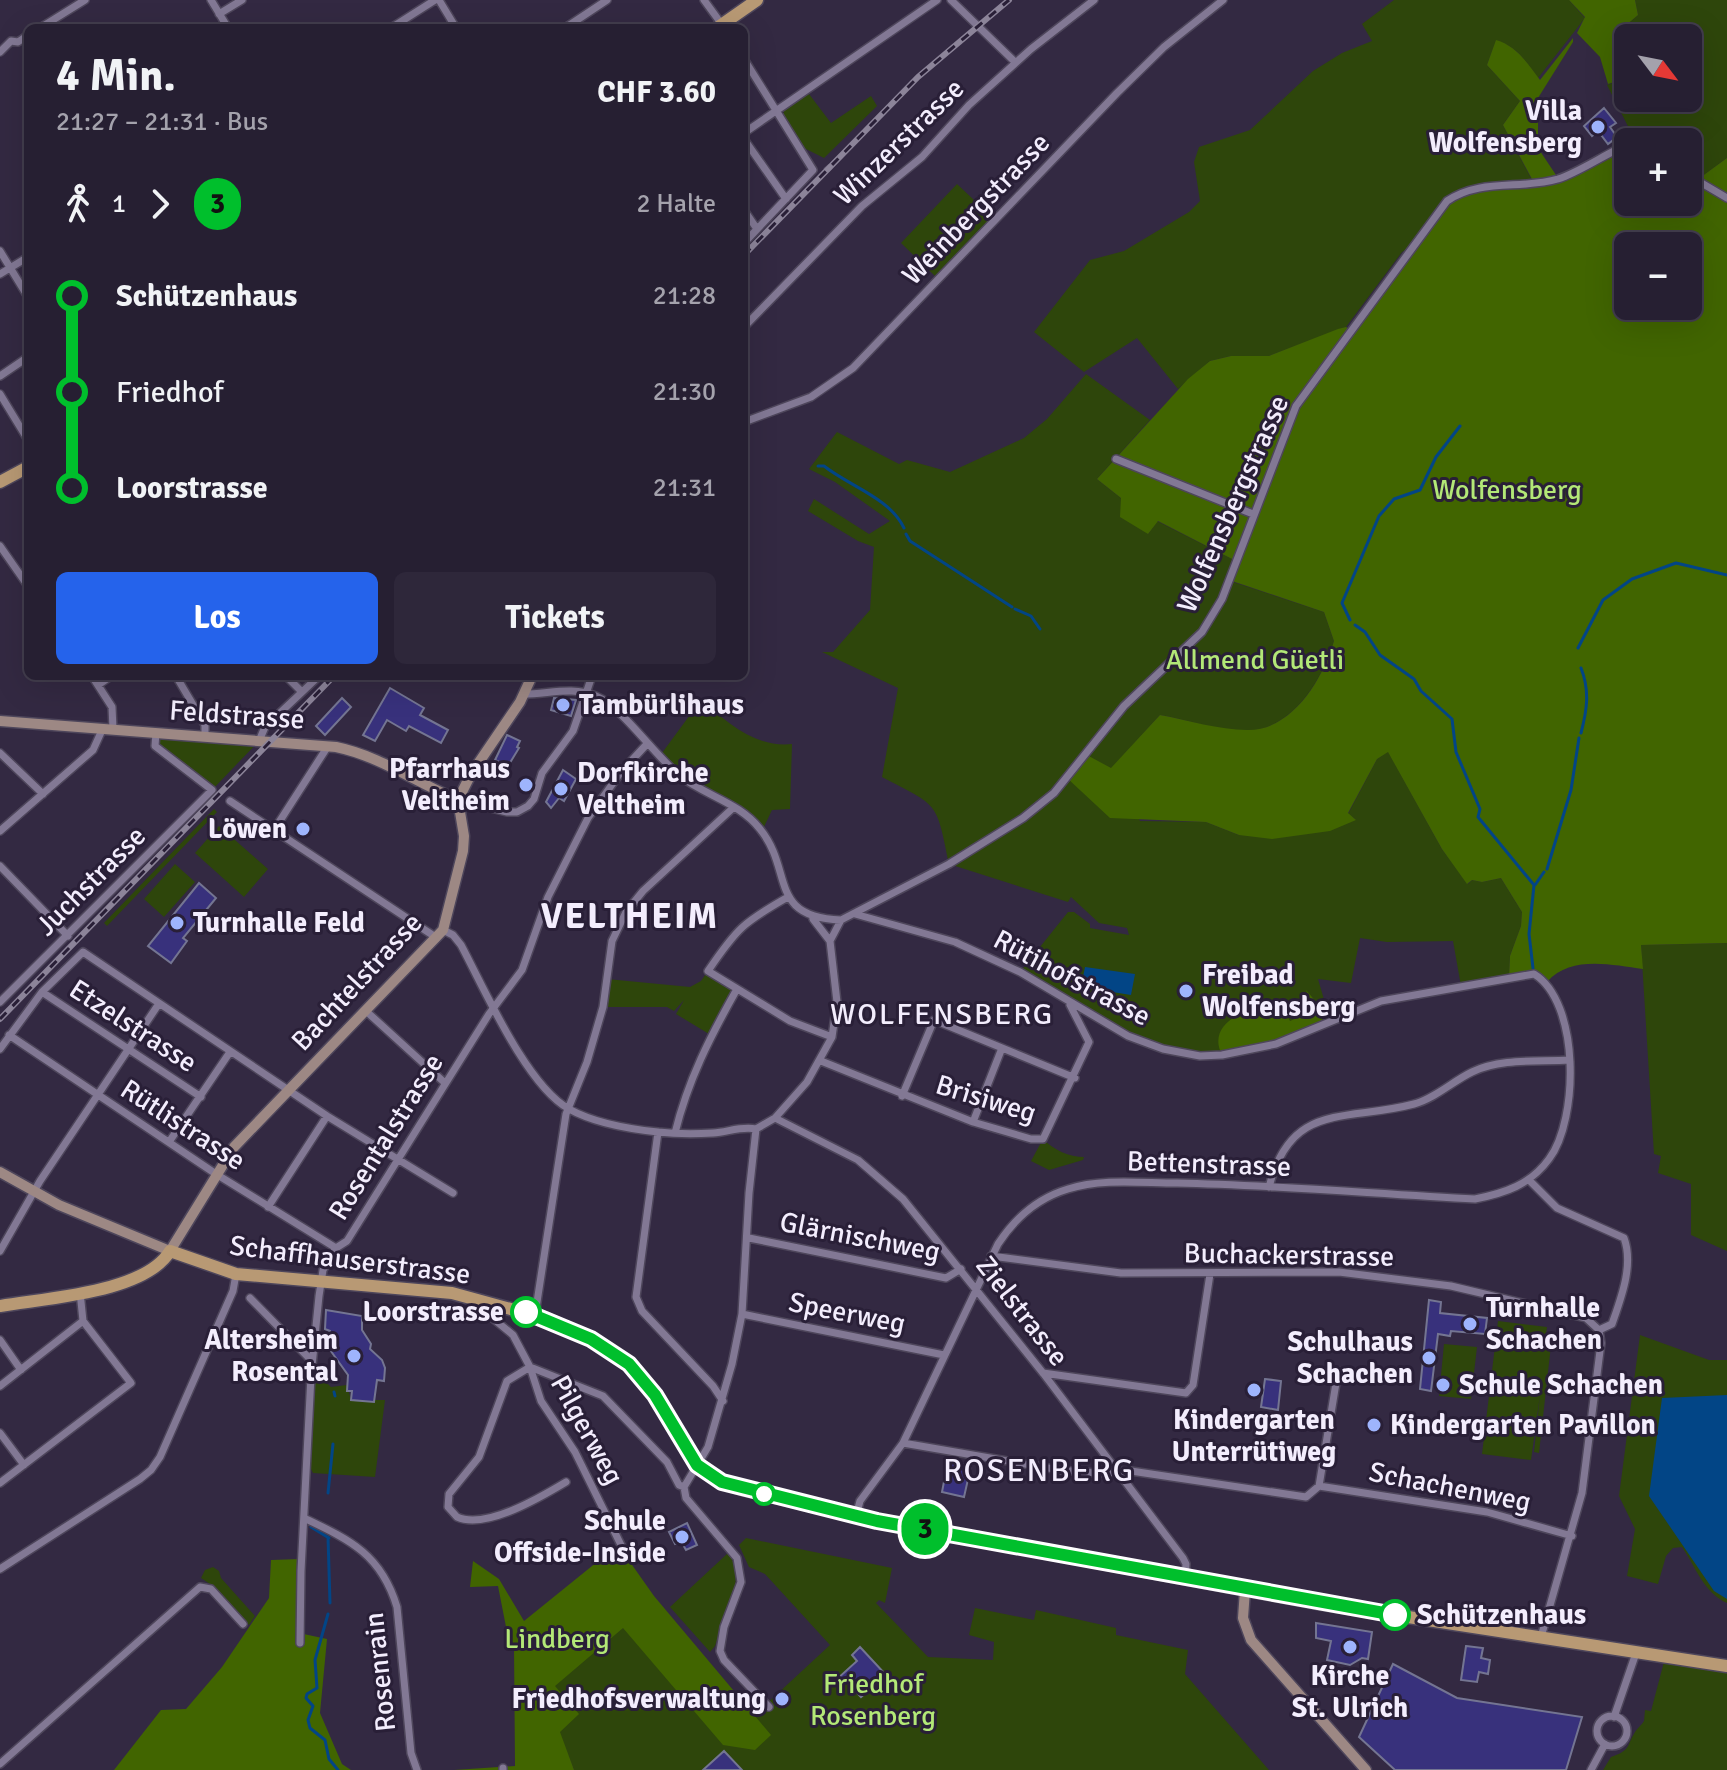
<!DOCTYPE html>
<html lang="de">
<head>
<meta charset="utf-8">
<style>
	:root { --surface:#261f32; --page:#2e273a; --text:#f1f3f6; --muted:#a4a2ac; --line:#423d4d; --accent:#2563eb }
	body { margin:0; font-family:Signika,sans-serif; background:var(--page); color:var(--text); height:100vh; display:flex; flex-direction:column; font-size:30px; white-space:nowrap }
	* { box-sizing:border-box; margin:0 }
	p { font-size:26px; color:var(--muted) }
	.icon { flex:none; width:44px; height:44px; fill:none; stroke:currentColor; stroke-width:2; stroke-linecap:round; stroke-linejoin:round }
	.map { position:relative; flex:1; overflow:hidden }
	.panel { position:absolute; left:24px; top:24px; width:724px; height:656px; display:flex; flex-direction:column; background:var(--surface); border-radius:12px; box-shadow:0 8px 32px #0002,0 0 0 2px var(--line) }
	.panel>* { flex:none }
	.badge { padding:0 16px; border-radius:26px; font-size:28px; line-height:52px }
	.needle { width:52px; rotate:122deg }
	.controls { position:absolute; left:1614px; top:24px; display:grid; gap:16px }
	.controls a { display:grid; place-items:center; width:88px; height:88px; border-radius:12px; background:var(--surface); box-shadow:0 8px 32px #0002,0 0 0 2px var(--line); font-size:40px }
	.map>.badge { position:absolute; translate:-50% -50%; box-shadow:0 0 0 4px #fff }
	.legs { display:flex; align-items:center; gap:12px; height:88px; padding:0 32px; font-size:26px }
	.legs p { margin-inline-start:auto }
	.overview { display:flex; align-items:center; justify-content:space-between; height:136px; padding:0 32px }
	h1 { font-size:44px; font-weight:700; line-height:60px }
	.action { display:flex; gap:16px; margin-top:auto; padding:16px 32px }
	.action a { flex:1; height:92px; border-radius:12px; background:var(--accent); color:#fff; font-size:32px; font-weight:700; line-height:92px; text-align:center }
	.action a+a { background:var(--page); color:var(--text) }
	ul { padding:0 32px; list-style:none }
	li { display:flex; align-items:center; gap:28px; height:96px; font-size:30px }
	li i { display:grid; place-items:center; width:12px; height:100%; margin:0 10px; background:currentColor }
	li i::after { content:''; width:20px; height:20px; margin:-10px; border:6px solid; border-radius:50%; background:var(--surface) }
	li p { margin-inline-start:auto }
	li:first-child i { background:linear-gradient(#0000 50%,currentColor 0) }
	li:last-child i { background:linear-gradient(currentColor 50%,#0000 0) }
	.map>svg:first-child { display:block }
</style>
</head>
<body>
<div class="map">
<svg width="1727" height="1770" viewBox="0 0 1727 1770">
	<rect width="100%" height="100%" fill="#332942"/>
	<path fill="#2e460b" d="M1394,0h175l16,18 -47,60c-12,-16 -22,-33 -42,-37l-9,24 33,36 -17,24 30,57 -131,70 -56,75 -77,29h-38l-21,5 -32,28 -41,-51 -53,34 -50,-40 56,-72 34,-9 65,-39 11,-11 -6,-39 5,-15 51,-17 63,-59 29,-18 30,-12 -10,-17z
		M1635,0h92v158l-30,22 -9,-5v-33h-52l-29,-57 13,-5 8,-9v27h60v-60h-60v7l-10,-13 20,-17z
		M809,94l22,29 40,-27 6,10 -53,52 -20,-10 -21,-33 1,-4z
		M957,184l35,33 -57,59 -34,-33z
		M1086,374l64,46 -53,59 24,19 27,36 9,-13 79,40 -6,20 94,31 10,29c-11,38 -42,89 -87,90 -28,0 -59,-11 -87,-16l-49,54 29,52 66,1 33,13 116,-16 -7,-5 29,-55 11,-8 54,98 26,35 4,-4 10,2 19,-4 21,34 -1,14 -11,30 -1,21 -48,9 -8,-45 -66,1 -27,-4 -9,45 -33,-4 7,24 -1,15 -48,26 -76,12 -72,-20 -108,-64 48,-60h6l16,12v4l39,7 -2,-7 -28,-5 -28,-26 -3,5 -119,-38c-13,-64 -10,-57 -67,-87l16,-89 -76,-36h11l37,-42 4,-63 -16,-6 -50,-30 6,-12 55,35 21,-13 -55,-39 -26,-13 28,-37 62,32 8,-4 43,12 74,-34 23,-19z
		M701,700c26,22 54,48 91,44l-2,65 -18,1 -10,21 -18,-18 -50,-27 -35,-29z
		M156,733l103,8 -47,49 -57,-44z
		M214,809l3,3 -110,114 -3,-3z
		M219,826l49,43 -24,28 -49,-44z
		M175,864l20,18 -31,35 -20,-18z
		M1727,943v308l-36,-16v-51l-33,-11 3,-17 -7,-2 -13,-209z
		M708,971l29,18 -28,45 -33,-20 8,-14 -10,11 -7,-4h-64l4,-28 83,8 11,-6z
		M1043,1139c11,11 26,18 41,18l-1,3 -34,10 -18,-9z
		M1498,1321l49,6 -1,8 6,1 -13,117 -5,-1 6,-57 -9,65 -49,-6z
		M1640,1335l69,25h18v243c-23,-10 -32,-37 -45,-56l-9,1 -7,8 -8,28 -31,-8 8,-47 -16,-33z
		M1444,1344l33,3 -6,52 -32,-3z
		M318,1380h6l7,7 16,-2 4,15h34l-10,77 -62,-4 -3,-6 4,-81z
		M746,1538l146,30 -7,35 -6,-3 -3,3 52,54 65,3 1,-18 -25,-7 6,-27 59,12 2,-10 80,18v7l72,15 -3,24 84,96h-695l-38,-96 81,-79 118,138 95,-88 -65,-71 -16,-7 -10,-22z
		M728,1553c20,27 -4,65 -13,93l-5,6 -40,-45z
		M213,1567l6,4 2,7 34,38 -6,9 -36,-39 -12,-8 4,-8z
		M1665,1658l62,8v104h-124l8,-13c20,-7 15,-10 24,-25 2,-4 7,-7 9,-11l1,-11 6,1z"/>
	<path fill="#416500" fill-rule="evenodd" d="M1569,0h66l3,15 -20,17 10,13v26l-8,9 -12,4 -8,-27 -23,-24 8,-16z
		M1573,38v4l-35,56v50l22,33 60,-33h8v54h60v-27l9,5 30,-22v785l-86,2 2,24c-32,-4 -72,-14 -96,13l-13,-8 -25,3 1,-21 11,-30 1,-14 -21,-34 -19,4 -10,-2 -5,4 -25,-35 -54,-97 -11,7 -29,54 8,7 -26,11 -58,8 -33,-4 -33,-13 -96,-4 -43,-40 18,-24 26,14 49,-53c28,5 59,15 87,15 45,1 76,-51 87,-89l-10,-29 -95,-32 7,-19 -78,-40 -10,13 -28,-17 1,-19 -24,-19 91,-100 22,-18 21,-5h38l69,-27 8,-2 4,2 85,-114 25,-23 73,-11 -30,-56 17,-24 -33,-36 9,-25c21,6 32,24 44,40zM1628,246h60v60h-60z
		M1306,990l17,20 -1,17 -100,28c-13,-25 11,-41 31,-45 8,-2 16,-9 24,-12l13,23 23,-10z
		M618,1545l36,51 117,139 -16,15 -32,-5 -100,-117 -68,58 24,28 -19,18 14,38h-120l61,-4 -1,-120 -7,-14 -9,-46 -28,1 3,-26 26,18 25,42z
		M301,1559l-2,74 28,6 -7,74 22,51 9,6h-237l47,-60 25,-1 36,-42 47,-69 2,-38z"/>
	<path fill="#024586" d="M1085,967l50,7 -4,21 -50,-8z
		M1727,1395v204l-13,-8 -65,-95 13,-98z"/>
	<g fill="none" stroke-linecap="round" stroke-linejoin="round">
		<path stroke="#024586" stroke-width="3" d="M818,466h6c25,20 66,32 80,62
			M906,534l4,7 102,66
			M1015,609l16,7 9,13
			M1350,620l-8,-17 37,-87 15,-17 26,-9 16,-33 24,-31
			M1355,625l10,7 15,23 34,24 7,12 31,28 4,33 24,57 -2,8 56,68 -5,49 4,34
			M1578,648l25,-48 29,-21 44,-16 51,12
			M1581,733c6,-23 9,-42 0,-65
			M1547,869l24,-79 8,-52
			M1535,885l9,-13
			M334,1392l1,4
			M328,1493l5,-49
			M311,1527l18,11
			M328,1537l2,66
			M328,1614l-13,46 2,28 -10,6 -1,4 7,8 -5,14 2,8 15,12 4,19 9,11"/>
	</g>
	<path fill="#38317c" stroke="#747592" stroke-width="2" d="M1604,108l12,15 -6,4 7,10 -9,7 -10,-13 -6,5 -8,-10z
		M390,688l34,20 -4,7 28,15 -7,13 -32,-17 -3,5 -19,-11 -12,21 -12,-6z
		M342,698l9,9 -26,28 -9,-9z
		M554,698l22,2 -5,16 -20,-6z
		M507,735l13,6 -3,6 2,1 -11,18 -13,-6z
		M563,770l13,9 -12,22 -5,-3 -8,10 -5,-6z
		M199,883l17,15 -33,40 4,3 -16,22 -23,-17z
		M1429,1300l12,2 -1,11 47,5 -2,16 -34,-3 -1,5 -12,-2 -7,57 -11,-2z
		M326,1310l36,6v14l9,14 -1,5 12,11 3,8 -1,13 -7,-1 -3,22 -23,-2 1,-9h-5l1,-16 -20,-28 2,-16 -5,-2z
		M1265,1379l16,2 -3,29 -17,-3z
		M948,1461l23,5 -7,31 -22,-5z
		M687,1523l10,22 -11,5 -5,-9 -6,3 -6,-12z
		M1316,1623l56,9 -4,27 -6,-1 -12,7 -23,-5 4,-19 -15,-3z
		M1466,1646l17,2 -2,10 9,2 -2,14 -9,-2 -2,10 -16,-2z
		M860,1647l26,28 -25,22 -16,-17 -4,4 -4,-5 20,-18 -5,-6z
		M1393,1664l64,34 125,19 -16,53h-171l-36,-33z
		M724,1751l18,19h-39z"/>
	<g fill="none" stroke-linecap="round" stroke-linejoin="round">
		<path stroke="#50465e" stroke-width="7" stroke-dasharray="7 3.5" stroke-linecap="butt" d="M826,166l4,5"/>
		<defs>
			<path id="street" d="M211,0l17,28
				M439,0l17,28
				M704,0l19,26
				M951,0l64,62
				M219,14l23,-14
				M40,28l45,-28
				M391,28l44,-28
				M565,28l42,-28
				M0,52l11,-11 7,1 10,-7
				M744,59l69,111 -69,73
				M744,133l193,-133
				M744,139l42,60
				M1688,175l39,23
				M744,210l13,19
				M0,251l28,46
				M0,274l28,-17
				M744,327l118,-121 60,-49 47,-52 62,-56 63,-49
				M0,376l28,-19
				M0,394l28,46
				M744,422l67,-25 42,-29 264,-275 47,-46 59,-47
				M1116,459l137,55
				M0,546l28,40
				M92,676l20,31 1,22
				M176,676l29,49v11
				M286,676l16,16
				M98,685l13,-9
				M524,694c25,0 48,-8 72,2 26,11 59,60 84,80 26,20 60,27 80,53 34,42 7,88 81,91
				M259,741l6,-14 54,-51
				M0,753l43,41
				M458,800l49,12h10l11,-6 6,-7 8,-26 31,-42 19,-55
				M230,801l207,137
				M274,830l54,-84
				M0,831l93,-81 10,-22
				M0,866l68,70
				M788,897c-44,25 -51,31 -80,74l82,50 42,16
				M855,914l100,28 65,30 108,64 35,13 37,7 22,-1 54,-11 105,-43 153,-27c46,28 45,145 15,185 -19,26 -44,34 -74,40 -99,-5 -199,-14 -298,-16 -35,0 -75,-5 -109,6 -30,9 -53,29 -70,55l-95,199 -43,58 -4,15
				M813,919l17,22
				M443,930l10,5 8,10c23,43 65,140 108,164 25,14 60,20 89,23 18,2 37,2 55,1 15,-1 28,-7 43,-4
				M42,992l159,105
				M0,1002l212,-212 -57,-44 1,-13
				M366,1011l79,72
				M9,1035l207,139 120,74
				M0,1049l42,-57 41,-40 244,164 126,77
				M821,1061l152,61 58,17h12l46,-97 -19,-37
				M902,1096l32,-76 141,58
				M775,1118l83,42 45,39 140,174 140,185 3,6 -1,14
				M973,1122l29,-74
				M658,1132l-22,165 6,14 71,75 10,15
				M675,1133c13,-53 35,-96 62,-144
				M169,1142l61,-90
				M1529,1180l28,28 67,30c10,27 -3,60 -12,86l-13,6
				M1269,1187c22,-86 77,-65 145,-83 20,-5 39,-23 58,-32 29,-14 66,-10 97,-12
				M268,1207l59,-91
				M749,1238l197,40 15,-9
				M0,1251l40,-70 118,-176
				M991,1256l130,17 218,-1 112,14 135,32 13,12 2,13 -19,150 -41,144
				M250,1298l62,63
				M485,1302l-1,9 29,24 17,32 11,34 34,51 47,95
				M742,1314l202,41
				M535,1315l31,-201 21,-52 16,-55 9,-66 14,-29 17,-21 91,-84
				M0,1340l21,30
				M1043,1373l143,20 7,-8 17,-111
				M0,1386l83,-65 -3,-29
				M0,1433l24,32
				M903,1443l157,27 36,3 35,-2 175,26 13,-11 168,26 85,24
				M566,1482c-25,15 -80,48 -109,35l-9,-10 1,-13 30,-37 28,-76 23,-14 73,29 64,66 12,23 5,2
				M0,1483l131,-100 -48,-62
				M1319,1486l19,-115
				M304,1518c46,22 77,36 93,89l14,146 6,17
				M0,1569l140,-90 11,-9 9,-13 73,-166 3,-17
				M300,1643l1,-72 10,-195 8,-80 4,-26 13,-22 11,-7 142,-227 33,-44 26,-73 40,-79 33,-46 25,-27
				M769,1707l-45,-47 -4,-9 4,-24 17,-45 -4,-24 -51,-60 -2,-11 24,-40 24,-83 10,-50 7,-121 7,-64 19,-11 32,-36 25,-45 5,-35 -7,-61 11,-21 108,-56 74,-46 31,-25 70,-87 78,-74 20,-33 74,-193 151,-205c34,-23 73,-11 111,-22 19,-6 43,-22 62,-31h8
				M1597 1731a15 15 0 1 1 30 0a15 15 0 1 1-30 0Z
				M1614,1717l22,-64
				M0,1764l200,-177 11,2 32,35
				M503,1770v-2
				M1591,1770l14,-26"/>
			<path id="secondary" d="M0,721l336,26c44,9 81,36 122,53
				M0,1172l59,33 111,46 64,-104 209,-217 20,-79 1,-15 -6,-36 13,-26 49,-72 12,-26
				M1245,1590l-2,28 8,22 115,130"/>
			<path id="primary" d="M717,28l40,-28
				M0,482l28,-15
				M0,1306c45,-8 145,-13 170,-55l66,23 216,19 95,26 44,20 38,25 26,31 42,70 25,17 20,7 135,32 440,82 410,63"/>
		</defs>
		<use href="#street" stroke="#4e465b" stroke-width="10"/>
		<use href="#secondary" stroke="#4e465b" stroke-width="13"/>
		<use href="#primary" stroke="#4e465b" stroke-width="15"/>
		<use href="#street" stroke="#827894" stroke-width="7"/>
		<use href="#secondary" stroke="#9d8884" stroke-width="10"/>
		<use href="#primary" stroke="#b89974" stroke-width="12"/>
		<defs>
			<path id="rail" d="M744,255l174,-178 91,-77
				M0,1019l334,-343"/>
		</defs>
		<use href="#rail" stroke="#8c8499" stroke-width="6"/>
		<use href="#rail" stroke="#291f37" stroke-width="3" stroke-dasharray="9" stroke-linecap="butt"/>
	</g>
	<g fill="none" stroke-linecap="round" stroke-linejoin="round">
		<defs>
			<path id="line-1" d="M526,1312l65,27 38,25 26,31 42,70 25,17 155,39 518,94"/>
		</defs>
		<use href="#line-1" stroke="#fff" stroke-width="18"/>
		<use href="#line-1" stroke="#00bf2c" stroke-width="12"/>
	</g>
	<g fill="#9eb4fd" stroke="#291f37" stroke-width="3">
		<circle cx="1598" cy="127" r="8"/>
		<circle cx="563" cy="705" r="8"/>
		<circle cx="526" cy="785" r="8"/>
		<circle cx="561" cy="789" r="8"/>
		<circle cx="303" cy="829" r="8"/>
		<circle cx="177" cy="923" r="8"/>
		<circle cx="1186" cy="991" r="8"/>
		<circle cx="1470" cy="1324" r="8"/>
		<circle cx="354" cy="1356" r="8"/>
		<circle cx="1429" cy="1358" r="8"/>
		<circle cx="1443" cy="1385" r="8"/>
		<circle cx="1254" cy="1390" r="8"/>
		<circle cx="1374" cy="1425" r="8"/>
		<circle cx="682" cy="1537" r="8"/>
		<circle cx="1350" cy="1647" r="8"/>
		<circle cx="782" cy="1699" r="8"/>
	</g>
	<g fill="#fff" stroke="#00bf2c" stroke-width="4">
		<circle cx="526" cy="1312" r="14"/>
		<circle cx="764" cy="1494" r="10"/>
		<circle cx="1395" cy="1615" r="14"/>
	</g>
	<g text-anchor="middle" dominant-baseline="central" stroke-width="6" stroke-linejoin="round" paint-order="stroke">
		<g font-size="28" font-weight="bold" fill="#f3edfd" stroke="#291f37" text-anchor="end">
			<text x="1582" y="111">Villa<tspan x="1582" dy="32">Wolfensberg</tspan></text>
			<text x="579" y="705" text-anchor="start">Tambürlihaus</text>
			<text x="510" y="769">Pfarrhaus<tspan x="510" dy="32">Veltheim</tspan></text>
			<text x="577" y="773" text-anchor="start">Dorfkirche<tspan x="577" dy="32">Veltheim</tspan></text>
			<text x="287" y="829">Löwen</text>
			<text x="193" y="923" text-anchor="start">Turnhalle Feld</text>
			<text x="1202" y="975" text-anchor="start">Freibad<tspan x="1202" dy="32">Wolfensberg</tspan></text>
			<text x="1486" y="1308" text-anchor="start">Turnhalle<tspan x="1486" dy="32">Schachen</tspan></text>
			<text x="338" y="1340">Altersheim<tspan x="338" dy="32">Rosental</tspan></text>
			<text x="1413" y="1342">Schulhaus<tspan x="1413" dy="32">Schachen</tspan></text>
			<text x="1459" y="1385" text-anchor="start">Schule Schachen</text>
			<text x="1254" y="1420" text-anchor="middle">Kindergarten<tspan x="1254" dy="32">Unterrütiweg</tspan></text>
			<text x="1390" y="1425" text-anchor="start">Kindergarten Pavillon</text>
			<text x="666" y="1521">Schule<tspan x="666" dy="32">Offside-Inside</tspan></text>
			<text x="1350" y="1676" text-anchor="middle">Kirche<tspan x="1350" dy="32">St. Ulrich</tspan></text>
			<text x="766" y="1699">Friedhofsverwaltung</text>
		</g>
		<g font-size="28" fill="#f3edfd" stroke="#291f37">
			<text transform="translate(899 142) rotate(-44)">Winzerstrasse</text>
			<text transform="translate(976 209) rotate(-46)">Weinbergstrasse</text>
			<text transform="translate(1233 504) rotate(-66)">Wolfensbergstrasse</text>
			<text transform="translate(237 715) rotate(4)">Feldstrasse</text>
			<text transform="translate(91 881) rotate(-45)">Juchstrasse</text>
			<text transform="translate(1072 978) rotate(28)">Rütihofstrasse</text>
			<text transform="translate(357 982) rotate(-47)">Bachtelstrasse</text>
			<text transform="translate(133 1026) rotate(33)">Etzelstrasse</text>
			<text transform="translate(986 1099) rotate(17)">Brisiweg</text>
			<text transform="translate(183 1125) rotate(33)">Rütlistrasse</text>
			<text transform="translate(386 1137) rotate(-58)">Rosentalstrasse</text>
			<text transform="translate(1209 1164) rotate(2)">Bettenstrasse</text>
			<text transform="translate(860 1237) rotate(11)">Glärnischweg</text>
			<text transform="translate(1289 1255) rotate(1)">Buchackerstrasse</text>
			<text transform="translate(350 1260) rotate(7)">Schaffhauserstrasse</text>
			<text transform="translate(1022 1311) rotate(52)">Zielstrasse</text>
			<text transform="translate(847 1313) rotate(11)">Speerweg</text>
			<text transform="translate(587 1430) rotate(61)">Pilgerweg</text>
			<text transform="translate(1450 1487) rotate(11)">Schachenweg</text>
			<text transform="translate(380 1672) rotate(-96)">Rosenrain</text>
		</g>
		<g font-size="28" fill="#b3e877" stroke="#291f37">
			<text x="1507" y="490">Wolfensberg</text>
			<text x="1255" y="660">Allmend Güetli</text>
			<text x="557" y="1639">Lindberg</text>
			<text x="873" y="1684">Friedhof<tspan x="873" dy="32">Rosenberg</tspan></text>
		</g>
		<g font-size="28" font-weight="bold" fill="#f3edfd" stroke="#291f37" text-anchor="end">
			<text x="504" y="1312">Loorstrasse</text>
			<text x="1417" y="1615" text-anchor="start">Schützenhaus</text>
		</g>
		<g font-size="30" letter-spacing="2" fill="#f3edfd" stroke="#291f37">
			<text x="942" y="1014">WOLFENSBERG</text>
		</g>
		<g font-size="32" letter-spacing="2" fill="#f3edfd" stroke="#291f37">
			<text x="1039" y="1470">ROSENBERG</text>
		</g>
		<g font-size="36" font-weight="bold" letter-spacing="2" fill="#f3edfd" stroke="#291f37">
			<text x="630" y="916">VELTHEIM</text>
		</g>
	</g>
</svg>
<div class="controls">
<a><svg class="needle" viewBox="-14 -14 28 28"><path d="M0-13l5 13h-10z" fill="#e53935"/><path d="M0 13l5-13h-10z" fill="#a4a2ac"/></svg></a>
<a>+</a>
<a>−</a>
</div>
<b class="badge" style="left:925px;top:1529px;background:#00bf2c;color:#111">3</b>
<section class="panel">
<div class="overview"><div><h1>4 Min.</h1><p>21:27 – 21:31 · Bus</p></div><b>CHF 3.60</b></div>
<div class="legs"><svg class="icon" aria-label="walk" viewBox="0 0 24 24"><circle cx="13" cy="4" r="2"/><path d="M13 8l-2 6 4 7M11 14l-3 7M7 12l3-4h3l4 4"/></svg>1<svg class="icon" aria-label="forward" viewBox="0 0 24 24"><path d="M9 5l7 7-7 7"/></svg><b class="badge" style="background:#00bf2c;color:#111">3</b><p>2 Halte</p></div>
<ul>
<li><i style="color:#00bf2c"></i><b>Schützenhaus</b><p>21:28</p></li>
<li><i style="color:#00bf2c"></i><span>Friedhof</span><p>21:30</p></li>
<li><i style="color:#00bf2c"></i><b>Loorstrasse</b><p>21:31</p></li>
</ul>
<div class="action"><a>Los</a><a>Tickets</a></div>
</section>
</div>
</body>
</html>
